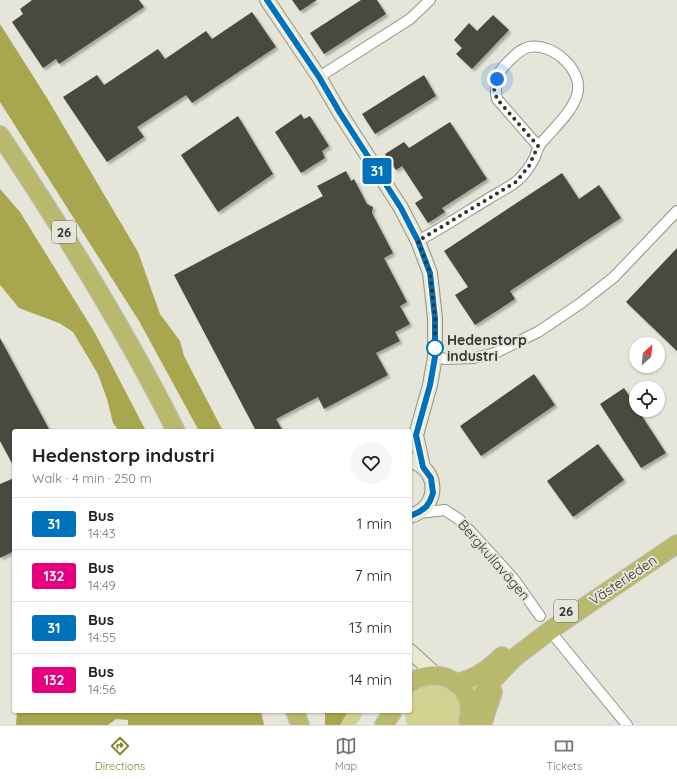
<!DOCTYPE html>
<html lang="en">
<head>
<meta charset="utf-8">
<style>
	:root { --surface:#fff; --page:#f6f6f6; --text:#202124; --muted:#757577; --line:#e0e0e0; --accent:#85832c }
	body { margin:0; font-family:Quicksand,sans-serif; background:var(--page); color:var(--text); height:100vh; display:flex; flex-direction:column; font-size:15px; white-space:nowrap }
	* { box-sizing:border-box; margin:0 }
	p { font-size:13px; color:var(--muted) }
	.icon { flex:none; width:22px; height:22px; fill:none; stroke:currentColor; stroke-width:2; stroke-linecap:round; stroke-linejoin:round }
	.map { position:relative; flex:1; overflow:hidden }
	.drawer { position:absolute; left:12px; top:429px; width:400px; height:284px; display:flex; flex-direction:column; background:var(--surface); border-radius:4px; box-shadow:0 1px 3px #0004 }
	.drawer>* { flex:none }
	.badge { padding:0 8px; border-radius:3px; font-size:14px; line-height:26px }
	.needle { width:26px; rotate:27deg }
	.controls { position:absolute; left:629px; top:337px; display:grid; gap:8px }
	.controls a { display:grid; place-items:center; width:36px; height:36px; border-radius:50%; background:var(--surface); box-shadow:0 1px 3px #0004; font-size:20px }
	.you { position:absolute; width:20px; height:20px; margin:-10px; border:3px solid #fff; border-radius:50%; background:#1a73e8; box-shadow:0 0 0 6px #1a73e833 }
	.map>.badge { position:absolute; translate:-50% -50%; box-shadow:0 0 0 2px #fff }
	.round { display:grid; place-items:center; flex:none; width:42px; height:42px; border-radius:21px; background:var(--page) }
	.summary { display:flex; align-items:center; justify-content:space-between; height:68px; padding:0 20px }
	h1 { font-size:19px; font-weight:700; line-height:30px }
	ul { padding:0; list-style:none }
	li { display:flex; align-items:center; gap:12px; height:52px; padding:0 20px; border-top:1px solid var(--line) }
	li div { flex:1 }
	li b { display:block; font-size:15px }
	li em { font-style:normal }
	li .badge { min-width:44px; font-weight:700; text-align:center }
	.menu { display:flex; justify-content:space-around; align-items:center; height:56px; border-top:1px solid var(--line); background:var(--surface); font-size:11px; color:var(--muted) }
	.menu a { display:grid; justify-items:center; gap:2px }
	.menu .current { color:var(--accent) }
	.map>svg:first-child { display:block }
</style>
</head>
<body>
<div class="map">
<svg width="677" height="725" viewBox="0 0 677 725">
	<defs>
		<filter id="shadow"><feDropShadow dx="2.5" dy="2.5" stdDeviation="1" flood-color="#0004"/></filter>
	</defs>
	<rect width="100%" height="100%" fill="#e5e5da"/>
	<path fill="#d1d190" d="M427,684c5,0 11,0 16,1 16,4 21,26 17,40h-53l-3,-14h6v-16l6,-6z
		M347,711h17l-4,8 -5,6h-15l6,-10z"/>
	<path fill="#a8a74f" d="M0,24l47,74 91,154 22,62 20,27 4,15 39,75h-24l-60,-110 -139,-219z
		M0,189l20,23 75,121 51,98h-27l-6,-8 -6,-24 -9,-25 -25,-42 -14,-9 -40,-15 -19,-23z
		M17,711h244l3,14h-136v-5l-12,-1 -8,6h-92z
		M325,711h22l-1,4 -6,10h-15z"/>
	<path fill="#4a4a41" filter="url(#shadow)" d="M32,0h107l5,7 -85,57 -3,-5 -13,9 -31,-46 11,-8 -3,-5z
		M292,0h25l-17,11z
		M361,0h16l9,14 -62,40 -14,-21z
		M252,12l24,35 -84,56 -6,-8 -49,32 7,10 -37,25 -44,-65 34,-22 7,10 54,-36 7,10 41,-28 6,8z
		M493,15l16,15 -37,39 -16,-15 6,-6 -8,-8 15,-17 8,8z
		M424,75l12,21 -61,38 -13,-20z
		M301,114l3,5 6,-3 19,30 -7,5 3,7 -24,15 -26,-41z
		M238,116l35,58 -55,38 -37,-57z
		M450,122l37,57 -45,29 3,4 -17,11 -13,-20 8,-5 -21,-32 -6,4 -11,-16 19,-12 5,6z
		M346,171l5,10 3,-2 13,25 6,3 -1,6 21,40 -9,5 23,44 -7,4 10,18 -15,8 5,9 -24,12 12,22 -64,34 -6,-12 -42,22 7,12h-27l-82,-156 149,-79 -6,-10z
		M562,173l17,26 20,-14 22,33 -111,73 5,8 -40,26 -20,-30 13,-8 -24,-36z
		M677,248v103l-51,-49z
		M0,338l50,93h-36v36l-14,-26z
		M534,374l21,31 -74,51 -21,-30z
		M624,388l12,18v4h2l28,43 -25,15 -41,-64z
		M598,444l26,36 -51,37 -26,-36z
		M14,478v73l-14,7v-74z"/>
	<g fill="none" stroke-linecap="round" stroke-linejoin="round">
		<defs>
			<path id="street" d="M319,77l91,-58 20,-19
				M418,241c24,-13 47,-28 70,-42 9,-6 21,-11 29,-18 7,-6 14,-16 18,-24 2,-6 3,-11 8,-16 12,-14 29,-29 34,-46 8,-24 -25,-53 -48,-48 -9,2 -16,10 -22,16 -10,9 -13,23 -10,36l41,47
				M435,357l11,2 28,-1 21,-5 43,-21 43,-29 33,-26 63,-66
				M419,513l26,-3 15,10 53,58 27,38
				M555,637l72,88"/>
			<path id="secondary" d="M267,0l52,77 21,36 61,95 17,33 12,32 5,45v39l-5,28 -14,50 -6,7
				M416,435l7,32
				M410,461c30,7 30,47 0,55
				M410,651l26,24"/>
			<path id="highway" d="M0,135c64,96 124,193 176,296
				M410,683c29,-20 67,2 58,37
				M455,683c21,-4 32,-13 47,-27
				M295,711l5,14
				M469,717l13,-22 13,-17 19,-20 38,-29 125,-85
				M384,725l9,-14
				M482,725l11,-33"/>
		</defs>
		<use href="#street" stroke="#929388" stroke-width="12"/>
		<use href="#secondary" stroke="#929388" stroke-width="16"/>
		<use href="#highway" stroke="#c2c2c1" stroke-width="20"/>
		<use href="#street" stroke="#fff" stroke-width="10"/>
		<use href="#secondary" stroke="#eaead4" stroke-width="14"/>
		<use href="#highway" stroke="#b9b96e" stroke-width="18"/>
	</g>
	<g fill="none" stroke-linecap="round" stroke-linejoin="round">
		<defs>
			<path id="line" d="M267,0l52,77 21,36 61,95 17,33 12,32 5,45v39l-5,28 -14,50 7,32 8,11 2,15 -3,8 -4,6 -7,5 -9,4"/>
		</defs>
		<use href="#line" stroke="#fff" stroke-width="9"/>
		<use href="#line" stroke="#0072bc" stroke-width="6"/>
		<path stroke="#343430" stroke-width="4" stroke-dasharray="0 7.2" d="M435,348v-30l-5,-45 -12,-32 98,-59 13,-16 9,-20 -41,-47 -3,-10 3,-10"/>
	</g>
	<circle fill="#fff" stroke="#0072bc" stroke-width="2" cx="435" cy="348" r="8"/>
	<g text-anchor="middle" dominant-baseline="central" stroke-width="4" stroke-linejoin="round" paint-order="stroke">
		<g fill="#e5e5da" stroke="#696963" stroke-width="1">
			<rect x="52" y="221" width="24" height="22" rx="3"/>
			<rect x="554" y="600" width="24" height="22" rx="3"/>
		</g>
		<g font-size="13" font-weight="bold" fill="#343430">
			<text x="64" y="232">26</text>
			<text x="566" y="611">26</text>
		</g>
		<g font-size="14" font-weight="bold" fill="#343430" stroke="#e5e5da" text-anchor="start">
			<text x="447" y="340">Hedenstorp<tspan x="447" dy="16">industri</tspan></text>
		</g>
		<g font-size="14" fill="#343430" stroke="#e5e5da">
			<text transform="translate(494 560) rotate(49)">Bergkullavägen</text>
			<text transform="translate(623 580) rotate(-34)">Västerleden</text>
		</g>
	</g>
</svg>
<div class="controls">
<a><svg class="needle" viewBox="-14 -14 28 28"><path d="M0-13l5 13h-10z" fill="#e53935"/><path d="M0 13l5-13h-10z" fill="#757577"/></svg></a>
<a><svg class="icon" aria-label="locate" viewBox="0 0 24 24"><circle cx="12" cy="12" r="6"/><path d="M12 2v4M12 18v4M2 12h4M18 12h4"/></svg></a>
</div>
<div class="you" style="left:497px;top:79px"></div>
<b class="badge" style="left:377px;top:171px;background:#0072bc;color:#fff">31</b>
<section class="drawer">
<div class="summary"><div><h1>Hedenstorp industri</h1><p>Walk · 4 min · 250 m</p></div><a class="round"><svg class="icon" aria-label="heart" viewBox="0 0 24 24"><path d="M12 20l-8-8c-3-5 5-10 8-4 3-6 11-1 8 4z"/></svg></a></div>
<ul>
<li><span class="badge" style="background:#0072bc;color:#fff">31</span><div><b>Bus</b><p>14:43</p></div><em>1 min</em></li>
<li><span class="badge" style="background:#e6007e;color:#fff">132</span><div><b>Bus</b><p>14:49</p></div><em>7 min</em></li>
<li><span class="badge" style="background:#0072bc;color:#fff">31</span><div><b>Bus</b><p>14:55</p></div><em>13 min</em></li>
<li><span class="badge" style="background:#e6007e;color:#fff">132</span><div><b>Bus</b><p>14:56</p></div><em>14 min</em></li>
</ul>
</section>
</div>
<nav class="menu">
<a class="current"><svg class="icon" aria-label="directions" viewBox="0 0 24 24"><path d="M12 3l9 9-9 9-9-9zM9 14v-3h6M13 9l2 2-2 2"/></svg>Directions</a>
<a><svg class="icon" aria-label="map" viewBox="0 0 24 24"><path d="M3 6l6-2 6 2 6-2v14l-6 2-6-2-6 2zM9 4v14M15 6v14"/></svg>Map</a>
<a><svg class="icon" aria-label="tickets" viewBox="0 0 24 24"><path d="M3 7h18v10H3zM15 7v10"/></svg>Tickets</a>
</nav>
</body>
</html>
